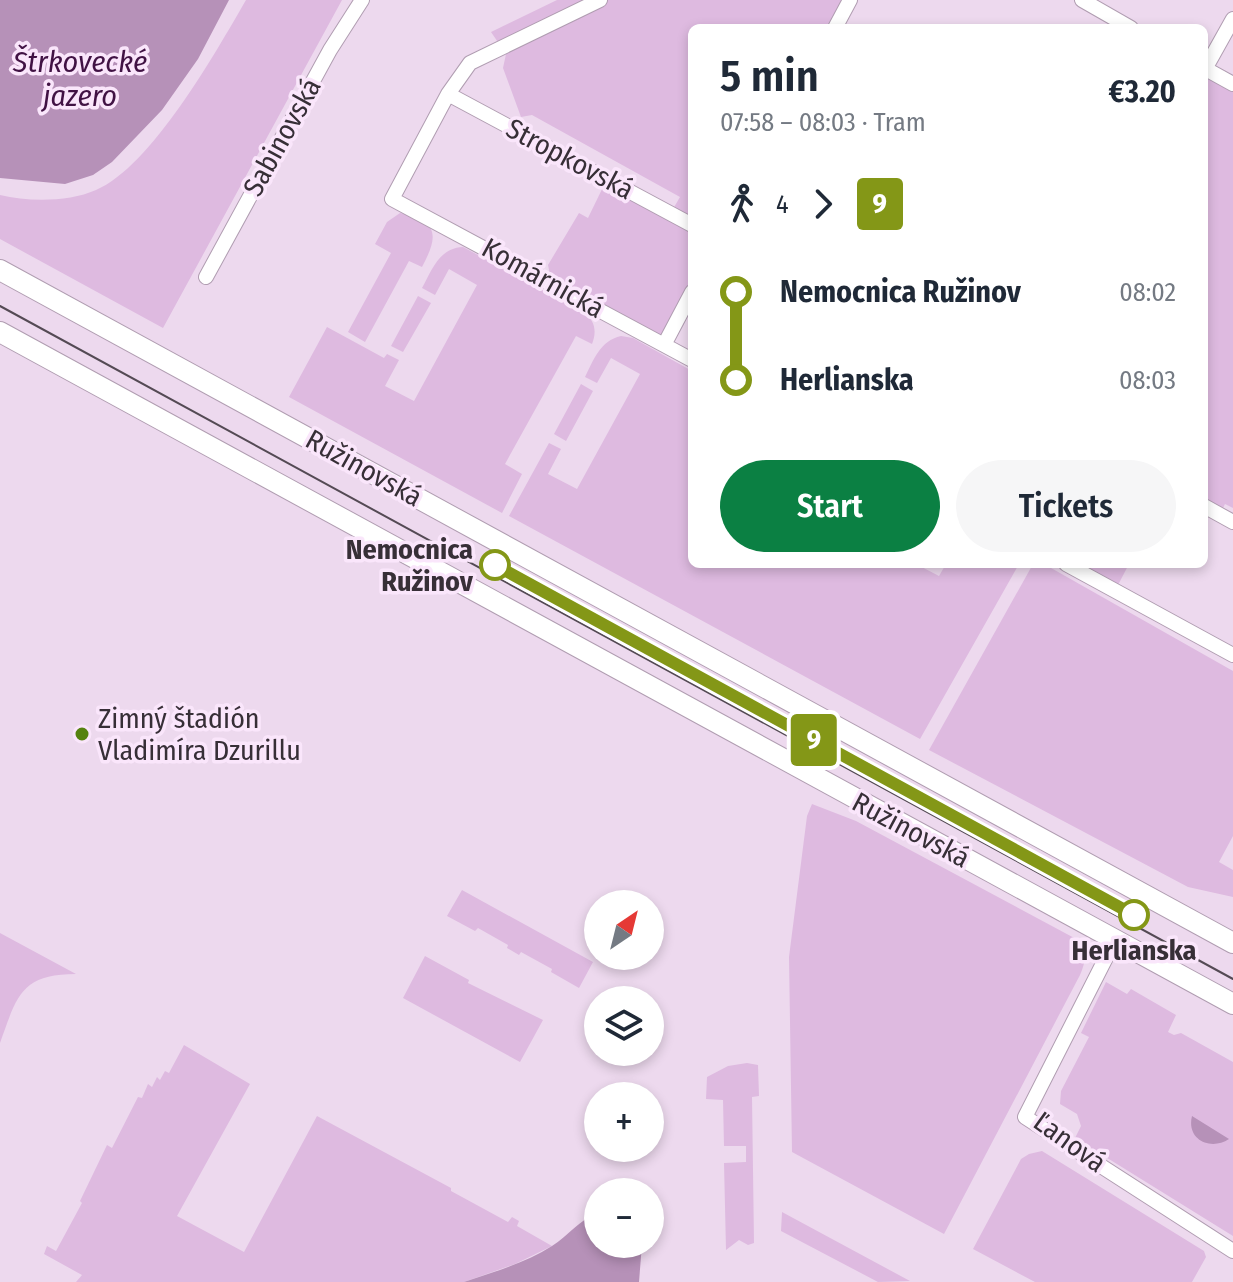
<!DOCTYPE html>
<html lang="en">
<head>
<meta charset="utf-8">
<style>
	:root { --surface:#fff; --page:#f6f6f7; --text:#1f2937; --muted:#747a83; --accent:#0b8043 }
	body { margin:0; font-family:"Fira Sans Condensed",sans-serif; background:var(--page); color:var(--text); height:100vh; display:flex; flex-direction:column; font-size:30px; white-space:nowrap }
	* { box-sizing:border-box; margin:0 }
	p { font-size:26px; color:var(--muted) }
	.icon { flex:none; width:44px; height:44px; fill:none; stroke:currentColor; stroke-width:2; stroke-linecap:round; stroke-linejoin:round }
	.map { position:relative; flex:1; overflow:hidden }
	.details { position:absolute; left:688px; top:24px; width:520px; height:544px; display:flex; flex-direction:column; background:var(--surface); border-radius:12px; box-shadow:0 4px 12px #0003 }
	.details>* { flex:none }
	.badge { padding:0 16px; border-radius:6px; font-size:28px; line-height:52px }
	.needle { width:52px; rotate:35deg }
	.buttons { position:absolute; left:584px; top:890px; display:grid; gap:16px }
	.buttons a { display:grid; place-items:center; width:80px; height:80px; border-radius:50%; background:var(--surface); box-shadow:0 4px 12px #0003; font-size:40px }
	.map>.badge { position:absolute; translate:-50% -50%; box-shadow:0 0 0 4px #fff }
	.legs { display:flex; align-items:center; gap:12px; height:88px; padding:0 32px; font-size:26px }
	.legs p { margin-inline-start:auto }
	.summary { display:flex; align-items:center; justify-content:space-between; height:136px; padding:0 32px }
	h1 { font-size:44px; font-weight:600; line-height:60px }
	.primary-button { display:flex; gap:16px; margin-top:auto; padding:16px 32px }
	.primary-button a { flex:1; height:92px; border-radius:48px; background:var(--accent); color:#fff; font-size:32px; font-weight:600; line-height:92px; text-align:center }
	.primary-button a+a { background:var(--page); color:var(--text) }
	ul { padding:0 32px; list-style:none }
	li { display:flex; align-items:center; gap:28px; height:88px; font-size:30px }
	li i { display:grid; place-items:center; width:12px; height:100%; margin:0 10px; background:currentColor }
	li i::after { content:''; width:20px; height:20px; margin:-10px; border:6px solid; border-radius:50%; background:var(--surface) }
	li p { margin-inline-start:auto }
	li:first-child i { background:linear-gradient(#0000 50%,currentColor 0) }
	li:last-child i { background:linear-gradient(currentColor 50%,#0000 0) }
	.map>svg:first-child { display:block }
</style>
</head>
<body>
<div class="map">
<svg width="1233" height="1282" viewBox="0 0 1233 1282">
	<rect width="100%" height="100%" fill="#edd9ee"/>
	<path fill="#debae0" d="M246,0h96l-179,328 -163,-89v-44c29,7 69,7 96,-5 55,-23 120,-138 150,-190z
		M557,0h289l-15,28h-139v191l-19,-10 7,-12 -148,-82 -11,2 -18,-49 3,-14 -15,-22z
		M1204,77l29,15v416l-8,-4 -4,8 -17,-9z
		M605,183l87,46v54l-30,56 -111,-60 -3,-14 31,-52 9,5z
		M400,213c40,8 38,24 22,54l-13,-6 -44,81 -17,-10 43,-79 -16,-9 12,-22z
		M463,247l121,65c11,9 13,19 8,32l-16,-8 -71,128 17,10 -20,39 -213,-116 38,-70 57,31 3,-4 12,6 -14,26 29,15 63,-116 -28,-16 -14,26 -13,-7c10,-18 17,-40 41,-41z
		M418,296l13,7 -28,49 -12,-6z
		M621,336l12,2 59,33v66l-2,5 2,2v120h224l23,12 7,-12h73l-99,175 -411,-223 40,-73 12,6 -13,25 29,15 63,-115 -29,-16 -14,25 -12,-6c9,-18 15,-36 36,-41z
		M581,384l12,7 -27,50 -12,-7z
		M1033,564h11l189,107v165l-14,26 14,8v27l-45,-10 -259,-137z
		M1080,564h49l-11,21z
		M812,804l44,17 222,119c9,13 8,21 2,35l-136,259 -152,-82 -3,-195 18,-141z
		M462,890l131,72 -14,26 -28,-16 1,-3 -31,-17 -2,3 -12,-7 1,-3 -30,-17 -3,3 -28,-15z
		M0,933l76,41c-55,0 -59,22 -76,69z
		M425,956l44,24 -1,3 75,37 -23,42 -117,-64z
		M1106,982l21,12 4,-5 45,26 -8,17 6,3 7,-2 52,29v174l-158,-98 6,-12 -4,-12 -17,-10 1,-13 28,-54 -8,-4z
		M184,1045l66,39 -73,132 67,36 73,-136 134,72v3l57,31 4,-5 7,4 -2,5 35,20 -37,18 -51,18h-388l6,-7 -38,-21 3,-8 9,5 26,-48 -2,-2 27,-56 5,3 26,-51 4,1 6,-14 4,3 5,-10 3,3 5,-9 4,2z
		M747,1063l11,2 1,31 -7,1 2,146 -6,2 -9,-5 -13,10 -2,-87 22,-1v-16h-22l-1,-46 -17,-1 1,-22 21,-11z
		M1042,1151l162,100 2,6 -14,25h-157l-62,-33 48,-90 8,-5z
		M782,1212l128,69 -32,1 -97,-51z"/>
	<path fill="#b691b8" d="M0,0h229l-31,59 -36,51 -50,52 -19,13 -28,9 -65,-6z
		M1192,1116l37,23c-18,12 -43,1 -37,-23z
		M598,1213v31h44l-3,38h-175c30,-10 61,-19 88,-36 16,-10 28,-27 46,-33z"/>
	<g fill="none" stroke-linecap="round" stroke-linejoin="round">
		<defs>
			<path id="street" d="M600,0l-130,63 -22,31 -56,105 300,161
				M1082,0l49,28
				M835,28l15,-28
				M1204,68l29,16
				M1205,69l28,-50
				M448,94l244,131
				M206,277l124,-227 32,-50
				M664,345l28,-53
				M1204,506l29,16
				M1066,564l167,91
				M1115,940l-90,177 208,134"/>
			<path id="secondary" d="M0,270l1233,673
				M0,332l1233,672"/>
		</defs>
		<use href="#street" stroke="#b09db1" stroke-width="16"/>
		<use href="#secondary" stroke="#b09db1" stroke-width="22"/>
		<use href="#street" stroke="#fff" stroke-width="14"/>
		<use href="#secondary" stroke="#fff" stroke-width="20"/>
		<path stroke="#544a54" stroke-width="2" d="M0,306l1233,673"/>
	</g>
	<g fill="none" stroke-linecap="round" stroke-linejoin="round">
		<defs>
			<path id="line-1" d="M495,565l639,350"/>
		</defs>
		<use href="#line-1" stroke="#fff" stroke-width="18"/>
		<use href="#line-1" stroke="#849717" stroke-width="12"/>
	</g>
	<g fill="#fff" stroke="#849717" stroke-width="4">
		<circle cx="495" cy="565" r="14"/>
		<circle cx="1134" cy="915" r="14"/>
	</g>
	<circle fill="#55820f" stroke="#fae6fb" stroke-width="3" cx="82" cy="734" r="8"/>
	<g text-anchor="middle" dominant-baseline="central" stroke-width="7" stroke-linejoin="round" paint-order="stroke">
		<g font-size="28" fill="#372f37" stroke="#fae6fb">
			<text transform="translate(282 137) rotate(-61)">Sabinovská</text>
			<text transform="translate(570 159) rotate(28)">Stropkovská</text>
			<text transform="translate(543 278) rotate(29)">Komárnická</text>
			<text transform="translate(364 468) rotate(29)">Ružinovská</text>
			<text transform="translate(911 830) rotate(28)">Ružinovská</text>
			<text transform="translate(1070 1142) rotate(36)">Ľanová</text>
		</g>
		<g font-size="28" font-weight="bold" fill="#372f37" stroke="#fae6fb" text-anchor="end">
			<text x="473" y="549">Nemocnica<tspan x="473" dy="32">Ružinov</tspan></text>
			<text x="1134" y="950" text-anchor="middle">Herlianska</text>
		</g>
		<g font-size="28" fill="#372f37" stroke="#fae6fb" text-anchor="start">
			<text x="98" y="718">Zimný štadión<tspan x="98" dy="32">Vladimíra Dzurillu</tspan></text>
		</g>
		<g font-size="30" font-style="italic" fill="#411244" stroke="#fae6fb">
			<text x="80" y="62">Štrkovecké<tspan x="80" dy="34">jazero</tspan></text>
		</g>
	</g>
</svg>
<div class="buttons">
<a><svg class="needle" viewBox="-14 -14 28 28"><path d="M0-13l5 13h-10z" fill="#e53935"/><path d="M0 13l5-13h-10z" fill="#747a83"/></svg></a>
<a><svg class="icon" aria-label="layers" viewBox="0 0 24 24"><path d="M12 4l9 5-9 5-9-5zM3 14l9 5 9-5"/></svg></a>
<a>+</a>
<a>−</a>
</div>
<b class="badge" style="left:814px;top:740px;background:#849717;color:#fff">9</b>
<section class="details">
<div class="summary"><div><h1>5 min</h1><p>07:58 – 08:03 · Tram</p></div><b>€3.20</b></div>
<div class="legs"><svg class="icon" aria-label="walk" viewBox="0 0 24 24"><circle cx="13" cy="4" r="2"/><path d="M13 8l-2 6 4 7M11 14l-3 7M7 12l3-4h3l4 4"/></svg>4<svg class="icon" aria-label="forward" viewBox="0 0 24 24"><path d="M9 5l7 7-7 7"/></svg><b class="badge" style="background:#849717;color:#fff">9</b></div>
<ul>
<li><i style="color:#849717"></i><b>Nemocnica Ružinov</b><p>08:02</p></li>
<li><i style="color:#849717"></i><b>Herlianska</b><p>08:03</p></li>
</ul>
<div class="primary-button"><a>Start</a><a>Tickets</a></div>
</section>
</div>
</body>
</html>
